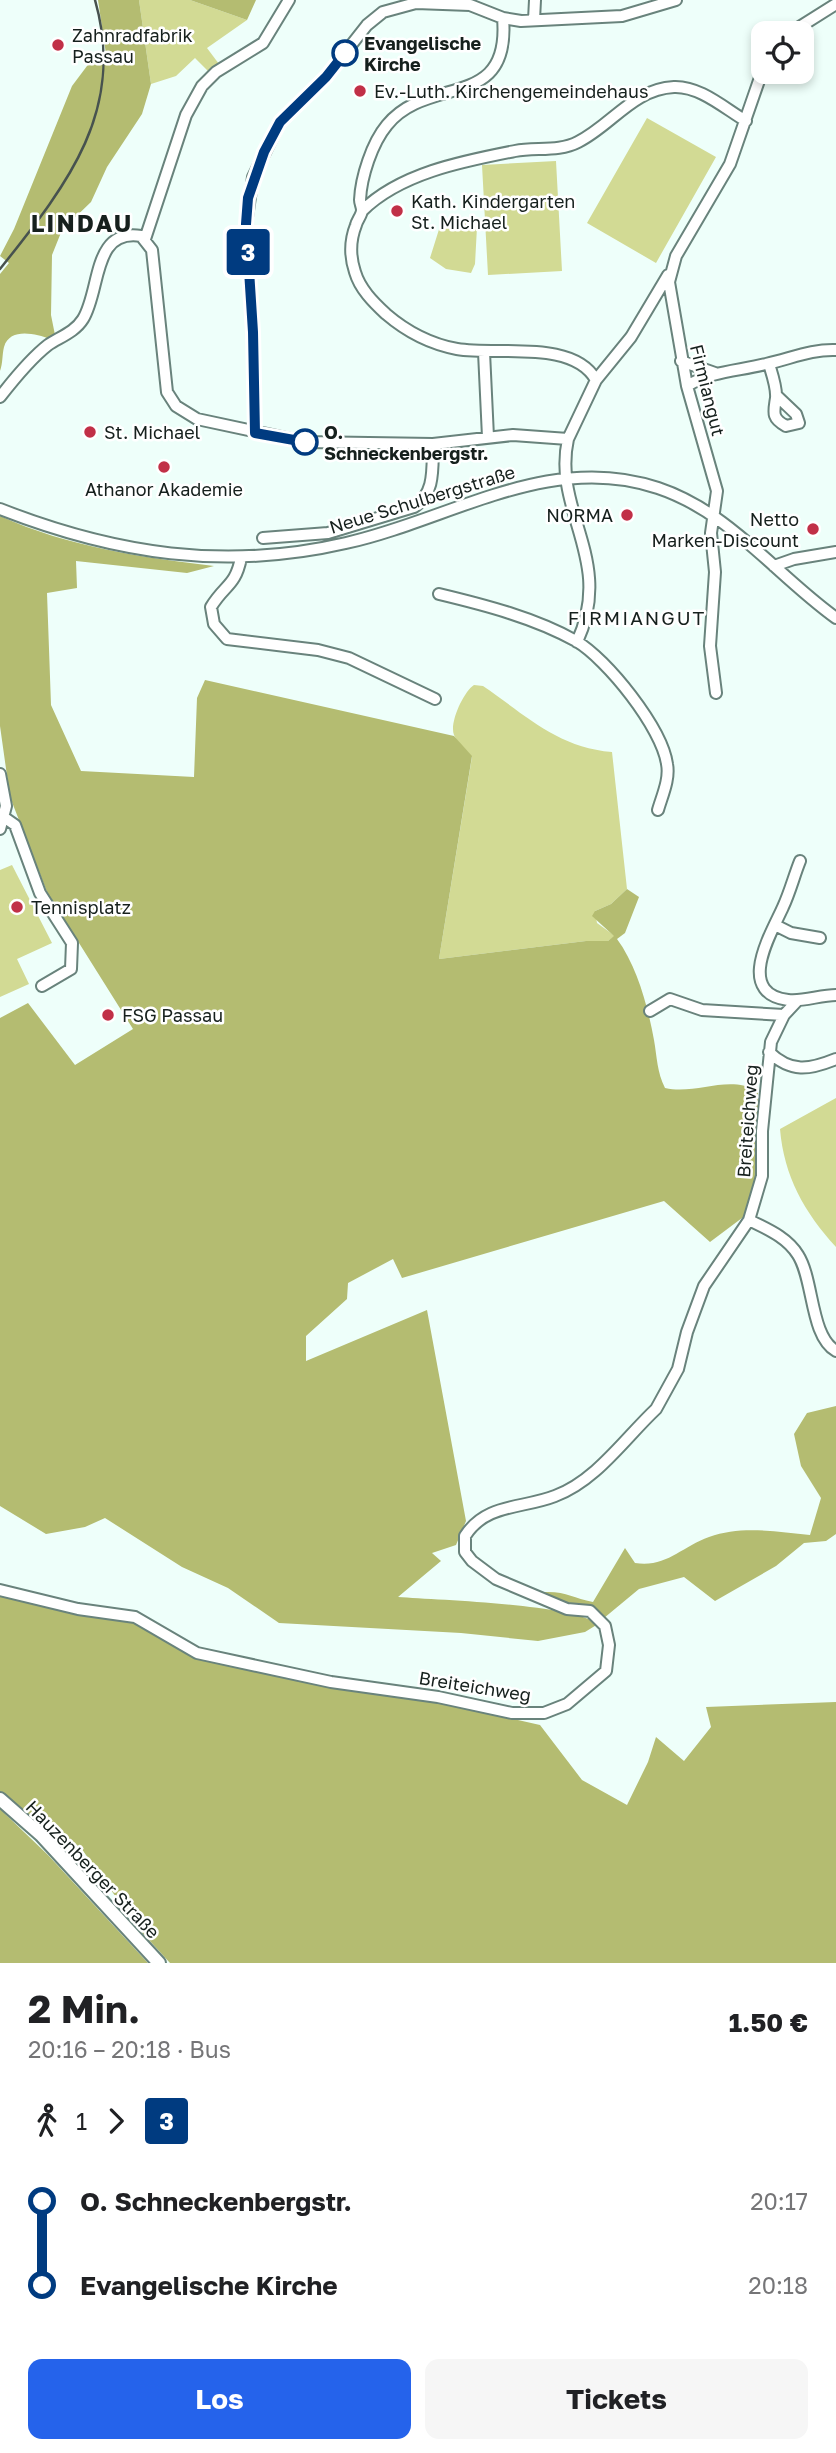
<!DOCTYPE html>
<html lang="de">
<head>
<meta charset="utf-8">
<style>
	:root { --surface:#fff; --page:#f6f6f6; --text:#202124; --muted:#757577; --accent:#2563eb }
	body { margin:0; font-family:"Golos Text",sans-serif; background:var(--page); color:var(--text); height:100vh; display:flex; flex-direction:column; font-size:26px; white-space:nowrap }
	* { box-sizing:border-box; margin:0 }
	p { font-size:23px; color:var(--muted) }
	.icon { flex:none; width:38px; height:38px; fill:none; stroke:currentColor; stroke-width:2; stroke-linecap:round; stroke-linejoin:round }
	.map { position:relative; height:1963px; overflow:hidden }
	.side { display:flex; flex-direction:column; background:var(--surface); flex:1 }
	.side>* { flex:none }
	.badge { padding:0 14px; border-radius:5px; font-size:24px; line-height:46px }
	.buttons { position:absolute; left:751px; top:21px; display:grid; gap:14px }
	.buttons a { display:grid; place-items:center; width:63px; height:63px; border-radius:14px; background:var(--surface); box-shadow:0 4px 10px #0003; font-size:35px }
	.map>.badge { position:absolute; translate:-50% -50%; box-shadow:0 0 0 4px #fff }
	.legs { display:flex; align-items:center; gap:10px; height:77px; padding:0 28px; font-size:23px }
	.legs p { margin-inline-start:auto }
	.headline { display:flex; align-items:center; justify-content:space-between; height:119px; padding:0 28px }
	h1 { font-size:38px; font-weight:700; line-height:52px }
	.button { display:flex; gap:14px; margin-top:auto; padding:14px 28px }
	.button a { flex:1; height:80px; border-radius:14px; background:var(--accent); color:#fff; font-size:28px; font-weight:700; line-height:80px; text-align:center }
	.button a+a { background:var(--page); color:var(--text) }
	ul { padding:0 28px; list-style:none }
	li { display:flex; align-items:center; gap:24px; height:84px; font-size:26px }
	li i { display:grid; place-items:center; width:10px; height:100%; margin:0 9px; background:currentColor }
	li i::after { content:''; width:18px; height:18px; margin:-9px; border:5px solid; border-radius:50%; background:var(--surface) }
	li p { margin-inline-start:auto }
	li:first-child i { background:linear-gradient(#0000 50%,currentColor 0) }
	li:last-child i { background:linear-gradient(currentColor 50%,#0000 0) }
	.map>svg:first-child { display:block }
</style>
</head>
<body>
<div class="map">
<svg width="836" height="1963" viewBox="0 0 836 1963">
	<rect width="100%" height="100%" fill="#eefffa"/>
	<path fill="#d2da94" d="M139,0h51l57,20 -40,28 12,16 -10,8 -14,-14 -19,18 -25,8z
		M647,118l69,39 -60,106 -69,-40z
		M556,161l6,110 -74,4 -6,-110z
		M441,223h28l8,4 -2,37 -4,9 -25,-4 -16,-11z
		M474,685l9,1c44,30 74,61 129,66l15,137 -16,15 -16,7 2,12 18,13 -7,5h-22l-147,18 33,-202c-5,-6 -15,-15 -18,-22 -5,-12 10,-44 20,-50z
		M12,865l40,78 -35,16 12,25 -29,13v-127z
		M836,1098v149c-32,-35 -52,-71 -56,-118z"/>
	<path fill="#b4bc71" d="M98,0h41l12,84 -9,30 -35,53 -16,35 -29,28 -10,25 -1,60 4,20 -5,4c-14,-5 -40,-12 -46,8 -2,8 -1,16 -4,24v-97l9,-11 -9,-7 14,-27 58,-143 24,-32h10z
		M190,0h66l-9,20z
		M0,516c69,31 140,41 214,50l-27,7 -111,-12 1,27 -30,5 4,112 30,66 113,6 3,-79 8,-18 249,56 18,20 -33,203 147,-18h22l6,-5 -22,-20 3,-5 16,-7 16,-15 12,8 -14,36 -8,6c20,27 31,68 37,101 3,17 3,32 11,48 32,7 63,-14 93,3v80l-12,44 -36,27 -46,-41 -262,77 -9,-19 -45,24 -1,16 -41,37v25l121,-51 39,211 -10,24 -24,8 9,8 -43,36c40,3 174,7 200,27l-13,8 -47,9 -77,-8 -182,-10 -51,-35 -46,-21 -77,-49 -20,9 -39,7 -46,-28v-488l28,-15 47,62 58,-36 -86,-137 -37,-95 -10,-71z
		M836,1406v128l-10,7 -22,2 -28,23 -61,35 -31,-24 -45,12 -35,29 -63,-22 3,-4c22,-1 29,6 49,10l32,-54 10,15c31,5 46,-16 74,-26 33,-12 67,-5 101,-2l11,-37 -20,-32 -7,-32 13,-21z
		M0,1594l138,29 35,23 32,13 169,28 166,38 42,55 45,25 21,-43 8,-25 28,24 27,-34 -5,-20 130,-5v261h-666l-32,-35 -57,-80 -27,-19 -14,-6 -40,-31z
		M0,1809l48,46 100,108h-148z"/>
	<g fill="none" stroke-linecap="round" stroke-linejoin="round">
		<defs>
			<path id="minor" d="M503,18c8,94 -75,56 -116,107 -15,18 -26,52 -27,75 0,3 2,7 2,10 0,5 -5,10 -6,15 -6,15 -6,32 -1,47 5,17 18,30 31,42 21,18 44,30 71,35 40,7 116,-10 139,31
				M534,20l1,-20
				M790,33l46,-29
				M362,211c38,-38 102,-50 153,-60 20,-4 44,1 63,-9 34,-17 55,-53 96,-55 26,-1 50,21 72,34
				M145,239l41,-124 16,-29 14,-14 47,-29 26,-43
				M484,352l4,85
				M681,361l34,12
				M769,364c3,10 8,24 7,34 -2,14 -5,20 10,28l13,-3 -3,-9 -20,-19
				M687,386c24,-15 51,-15 79,-22 24,-5 45,-15 70,-14
				M0,397c14,-18 30,-38 48,-52 12,-8 27,-13 35,-26 18,-29 9,-91 58,-83l11,14 15,142 9,14 21,13 108,23 128,2 80,-9 55,4c-16,73 47,120 9,203
				M255,433l-2,-101 -7,-108 7,-47 27,-55 46,-45 41,-52 16,-13 33,-9 54,2 33,13 18,3 101,-5 54,-16
				M568,439l28,-59 35,-43 37,-62
				M0,509c115,45 225,62 346,34 104,-23 203,-92 312,-55 72,24 118,87 178,130
				M263,538l65,-5 86,-26c22,-14 18,-40 19,-63
				M241,558c-6,29 -16,26 -30,49l3,17 13,15 91,11 31,8 86,41
				M774,566l20,-7 42,-7
				M439,594c46,11 96,24 137,47 31,18 86,87 91,123 3,15 -5,32 -9,46
				M716,693l-6,-47 5,-74 -4,-39 6,-42 -30,-105 -18,-104 7,-26 54,-92 33,-95
				M0,774l6,32 -6,23
				M5,818l10,7 25,68 32,50 -1,26 -29,17
				M800,861c-6,15 -10,31 -17,46 -11,25 -49,86 5,93 15,2 32,-5 48,-5
				M775,925l16,8 29,5
				M650,1011l20,-12 32,11 82,5
				M769,1052c22,21 40,18 67,7
				M749,1220c18,9 38,17 49,35 16,25 12,81 38,96
				M0,1590l78,19 57,8 62,36 134,29 107,15 74,16h32l23,-9 39,-33 3,-26 -4,-19 -15,-15 -23,-2 -71,-30 -24,-18 -7,-9v-16c21,-33 57,-27 90,-40 41,-15 70,-58 101,-87l22,-40 9,-37 17,-46 45,-66 13,-44v-45l9,-89 13,-27 14,-15"/>
			<path id="major" d="M0,1799l41,36 118,128"/>
		</defs>
		<use href="#minor" stroke="#69837c" stroke-width="14"/>
		<use href="#major" stroke="#69837c" stroke-width="16"/>
		<use href="#minor" stroke="#fff" stroke-width="10"/>
		<use href="#major" stroke="#fff" stroke-width="12"/>
		<path stroke="#47524f" stroke-width="2.5" d="M0,269c65,-82 127,-157 95,-269"/>
	</g>
	<g fill="none" stroke-linecap="round" stroke-linejoin="round">
		<defs>
			<path id="line-1" d="M305,442l-50,-9 -2,-101 -7,-108 2,-26 16,-46 16,-30 46,-45 19,-24"/>
		</defs>
		<use href="#line-1" stroke="#fff" stroke-width="16"/>
		<use href="#line-1" stroke="#003b80" stroke-width="10"/>
	</g>
	<g fill="#c13047" stroke="#fff" stroke-width="2.5">
		<circle cx="58" cy="45" r="7"/>
		<circle cx="360" cy="91" r="7"/>
		<circle cx="397" cy="211" r="7"/>
		<circle cx="90" cy="432" r="7"/>
		<circle cx="164" cy="467" r="7"/>
		<circle cx="627" cy="515" r="7"/>
		<circle cx="813" cy="529" r="7"/>
		<circle cx="17" cy="907" r="7"/>
		<circle cx="108" cy="1015" r="7"/>
	</g>
	<g fill="#fff" stroke="#003b80" stroke-width="3.5">
		<circle cx="345" cy="53" r="12"/>
		<circle cx="305" cy="442" r="12"/>
	</g>
	<g text-anchor="middle" dominant-baseline="central" stroke-width="5" stroke-linejoin="round" paint-order="stroke">
		<g font-size="18" fill="#16201d" stroke="#fff" text-anchor="start">
			<text x="72" y="35">Zahnradfabrik<tspan x="72" dy="21">Passau</tspan></text>
			<text x="374" y="91">Ev.-Luth. Kirchengemeindehaus</text>
			<text x="411" y="201">Kath. Kindergarten<tspan x="411" dy="21">St. Michael</tspan></text>
			<text x="104" y="432">St. Michael</text>
			<text x="164" y="489" text-anchor="middle">Athanor Akademie</text>
			<text x="613" y="515" text-anchor="end">NORMA</text>
			<text x="799" y="519" text-anchor="end">Netto<tspan x="799" dy="21">Marken-Discount</tspan></text>
			<text x="31" y="907">Tennisplatz</text>
			<text x="122" y="1015">FSG Passau</text>
		</g>
		<g font-size="18" font-weight="bold" fill="#16201d" stroke="#fff" text-anchor="start">
			<text x="364" y="43">Evangelische<tspan x="364" dy="21">Kirche</tspan></text>
			<text x="324" y="432">O.<tspan x="324" dy="21">Schneckenbergstr.</tspan></text>
		</g>
		<g font-size="18" fill="#16201d" stroke="#fff">
			<text transform="translate(708 390) rotate(76)">Firmiangut</text>
			<text transform="translate(422 499) rotate(-17)">Neue Schulbergstraße</text>
			<text transform="translate(747 1121) rotate(-86)">Breiteichweg</text>
			<text transform="translate(475 1686) rotate(9)">Breiteichweg</text>
			<text transform="translate(93 1869) rotate(46)">Hauzenberger Straße</text>
		</g>
		<g font-size="19" letter-spacing="2" fill="#16201d" stroke="#fff">
			<text x="637" y="617">FIRMIANGUT</text>
		</g>
		<g font-size="24" font-weight="bold" letter-spacing="2" fill="#16201d" stroke="#fff">
			<text x="82" y="222">LINDAU</text>
		</g>
	</g>
</svg>
<div class="buttons">
<a><svg class="icon" aria-label="locate" viewBox="0 0 24 24"><circle cx="12" cy="12" r="6"/><path d="M12 2v4M12 18v4M2 12h4M18 12h4"/></svg></a>
</div>
<b class="badge" style="left:248px;top:252px;background:#003b80;color:#fff">3</b>
</div>
<section class="side">
<div class="headline"><div><h1>2 Min.</h1><p>20:16 – 20:18 · Bus</p></div><b>1.50 €</b></div>
<div class="legs"><svg class="icon" aria-label="walk" viewBox="0 0 24 24"><circle cx="13" cy="4" r="2"/><path d="M13 8l-2 6 4 7M11 14l-3 7M7 12l3-4h3l4 4"/></svg>1<svg class="icon" aria-label="forward" viewBox="0 0 24 24"><path d="M9 5l7 7-7 7"/></svg><b class="badge" style="background:#003b80;color:#fff">3</b></div>
<ul>
<li><i style="color:#003b80"></i><b>O. Schneckenbergstr.</b><p>20:17</p></li>
<li><i style="color:#003b80"></i><b>Evangelische Kirche</b><p>20:18</p></li>
</ul>
<div class="button"><a>Los</a><a>Tickets</a></div>
</section>
</body>
</html>
